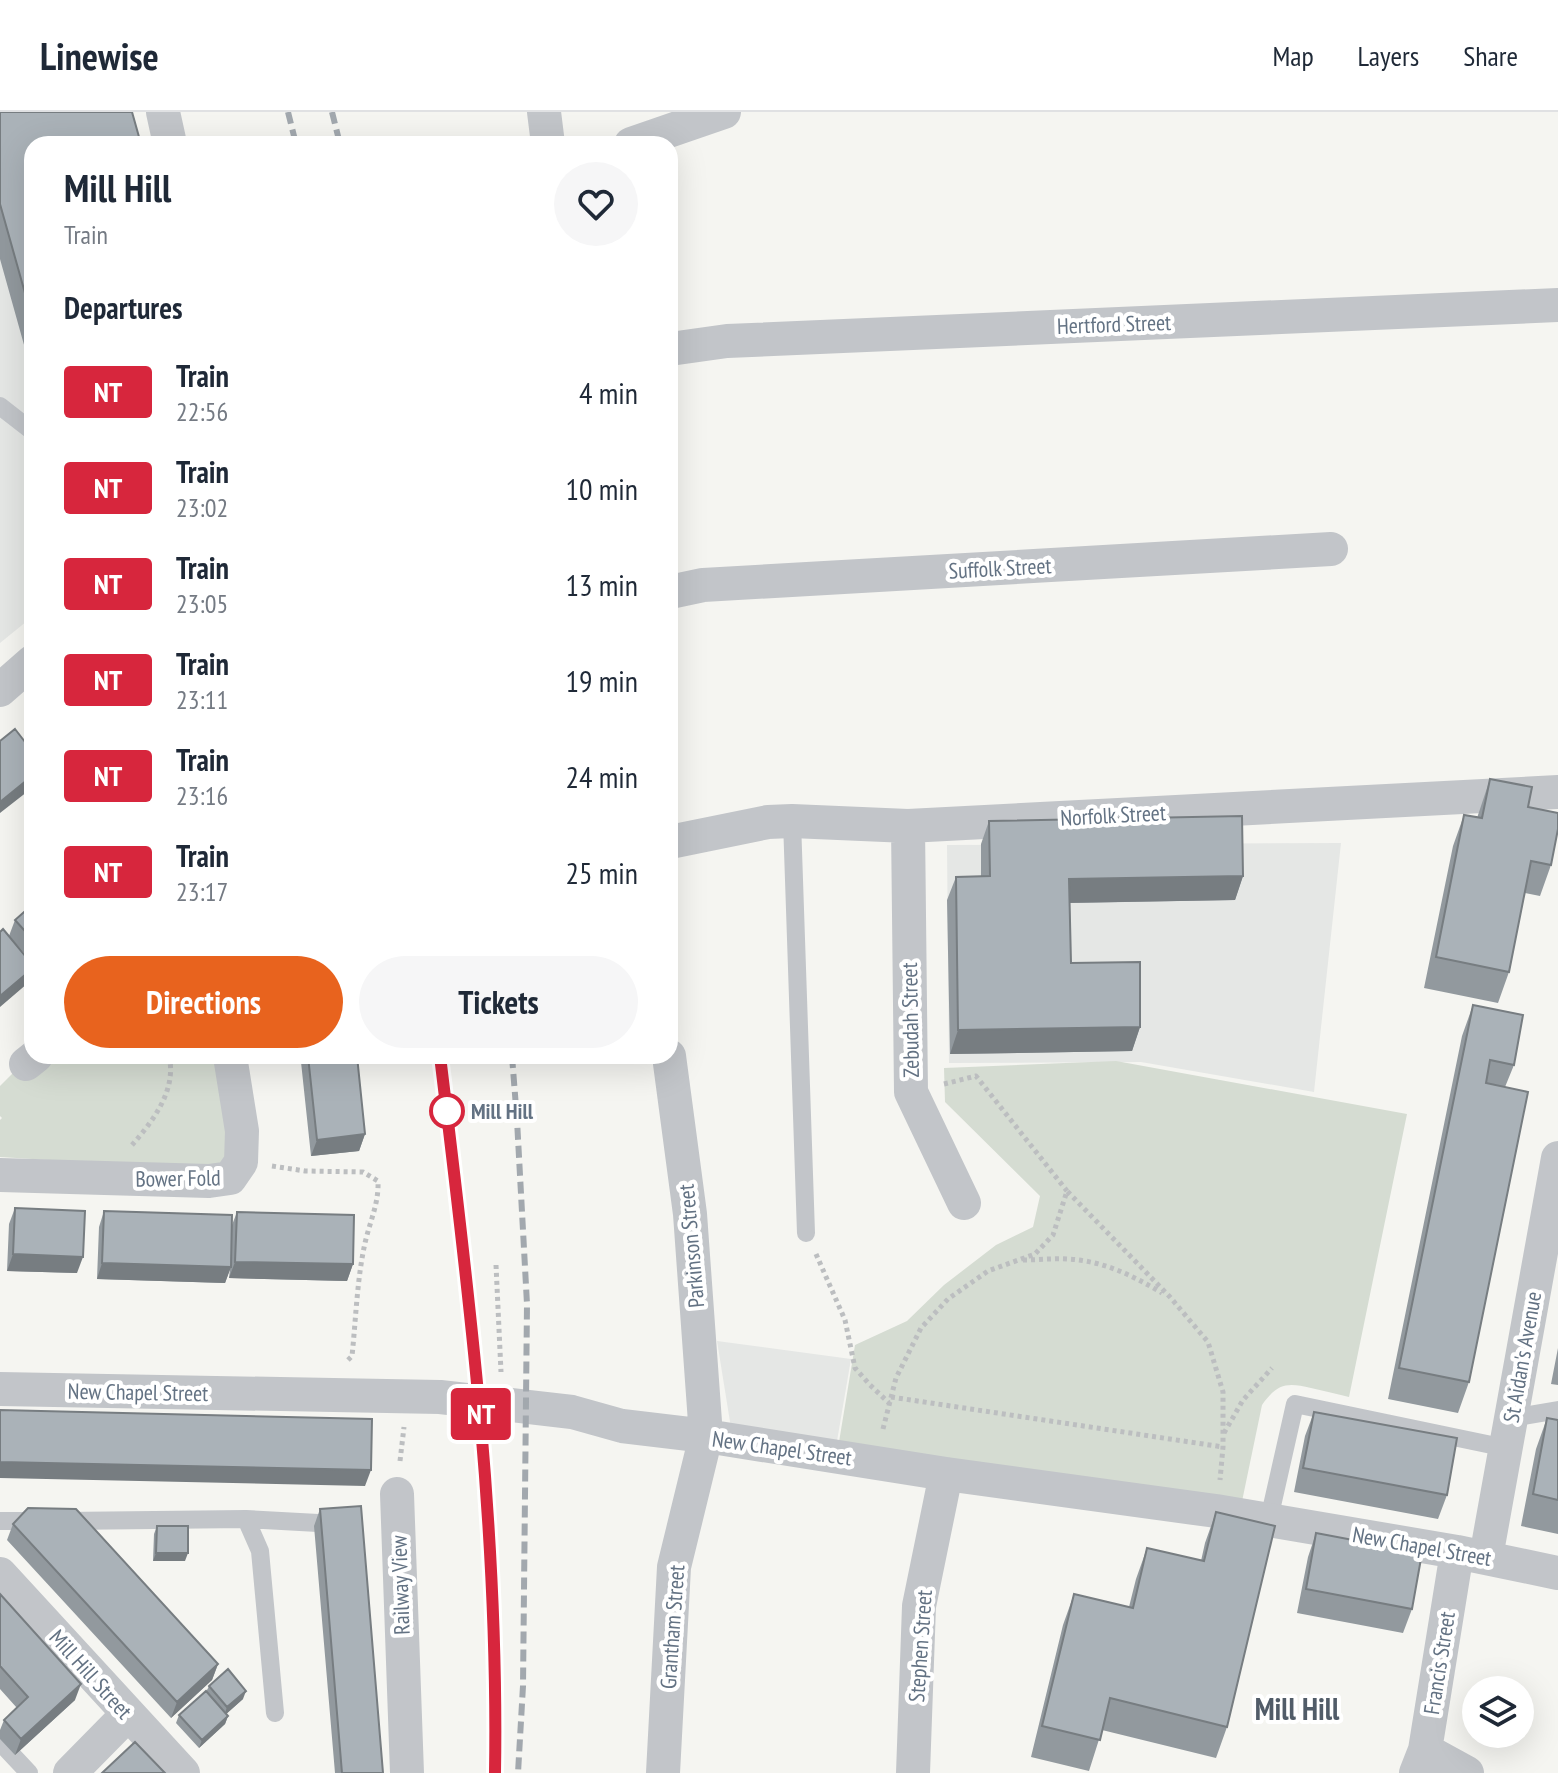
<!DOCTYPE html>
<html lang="en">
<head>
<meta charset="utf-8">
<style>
	:root { --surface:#fff; --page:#f6f6f7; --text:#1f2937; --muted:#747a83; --line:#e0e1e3; --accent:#e8631e }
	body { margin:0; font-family:"PT Sans Narrow",sans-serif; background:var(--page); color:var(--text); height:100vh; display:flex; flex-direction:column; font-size:30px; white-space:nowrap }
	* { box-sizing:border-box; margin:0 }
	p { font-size:26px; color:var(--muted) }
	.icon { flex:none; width:44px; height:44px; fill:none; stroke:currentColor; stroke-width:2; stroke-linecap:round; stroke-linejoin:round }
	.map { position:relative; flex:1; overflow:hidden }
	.drawer { position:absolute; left:24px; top:24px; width:654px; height:928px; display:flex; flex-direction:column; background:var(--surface); border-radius:24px; box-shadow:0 8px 32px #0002 }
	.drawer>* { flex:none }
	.badge { padding:0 16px; border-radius:6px; font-size:28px; line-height:52px }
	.fabs { position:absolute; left:1462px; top:1564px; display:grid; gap:16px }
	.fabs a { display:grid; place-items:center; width:72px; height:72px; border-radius:50%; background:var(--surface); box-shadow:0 8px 32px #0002; font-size:40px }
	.map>.badge { position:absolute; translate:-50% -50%; box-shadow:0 0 0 4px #fff }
	h2 { padding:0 40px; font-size:30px; line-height:72px }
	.round { display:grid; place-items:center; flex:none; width:84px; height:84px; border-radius:42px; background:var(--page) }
	.overview { display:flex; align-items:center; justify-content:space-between; height:136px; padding:0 40px }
	h1 { font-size:38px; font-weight:700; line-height:60px }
	.primary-button { display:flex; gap:16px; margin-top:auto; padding:16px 40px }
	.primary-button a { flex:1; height:92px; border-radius:48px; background:var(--accent); color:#fff; font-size:32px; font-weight:700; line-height:92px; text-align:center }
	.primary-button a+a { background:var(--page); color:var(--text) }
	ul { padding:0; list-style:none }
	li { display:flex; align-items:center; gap:24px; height:96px; padding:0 40px }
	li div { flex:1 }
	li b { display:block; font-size:30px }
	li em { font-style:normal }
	li .badge { min-width:88px; font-weight:700; text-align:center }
	header { display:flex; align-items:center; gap:48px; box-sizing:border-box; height:112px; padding:0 40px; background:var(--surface); border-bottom:2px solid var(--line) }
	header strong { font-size:38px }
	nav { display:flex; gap:44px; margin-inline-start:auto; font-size:28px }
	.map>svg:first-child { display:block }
</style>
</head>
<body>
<header>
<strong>Linewise</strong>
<nav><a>Map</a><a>Layers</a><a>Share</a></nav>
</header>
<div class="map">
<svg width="1558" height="1661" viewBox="0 0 1558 1661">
	<rect width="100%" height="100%" fill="#f5f5f1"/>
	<path fill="#e5e7e5" d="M0,0l32,32v473l-32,26z
		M1341,731l-27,249 -173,-30 -192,1 -2,-218z
		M717,1229l134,18 -14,82 -106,-13z"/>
	<path fill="#d5dcd2" d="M52,944h168l13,93 -10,13 -11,8 -212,-13v-37l2,-2 -2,-2v-30l17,-17z
		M1116,949l291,53 -58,283c-12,-3 -25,-6 -38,-9 -25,-6 -34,-4 -49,17l-22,106 -401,-69 16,-97 52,-24 37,-36 52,-40 37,-18 7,-31 -95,-94 -1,-34z"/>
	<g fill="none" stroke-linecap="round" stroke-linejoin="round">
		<path stroke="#bcbec0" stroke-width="5" stroke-dasharray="4 4" stroke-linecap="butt" d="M944,972l32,-8 91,115
			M132,1033c21,-24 45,-55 37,-89
			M272,1054l33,5 58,1 15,9c1,22 -8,40 -13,62 -8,36 -9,75 -13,113l-5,5
			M816,1142l29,66 10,48 15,17 19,18
			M1023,1148c15,0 30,-2 45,-1 35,2 64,16 94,34
			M496,1153l5,107
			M891,1285l332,50
			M883,1317l13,-51 25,-50 27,-29 40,-28 47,-17 18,-19 14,-44 103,106 38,45 15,50v55l-3,33
			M1224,1321l19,-33 29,-32
			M400,1349l4,-34"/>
		<path stroke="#c2c5c9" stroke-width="18" d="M0,294l32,25
			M792,709l14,412
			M1511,1306l47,-8
			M246,1407l72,4
			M1269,1407l26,-115 211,44
			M0,1409h37
			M63,1409l183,-2 14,32 15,162
			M0,1630l29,31"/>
		<path stroke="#c2c5c9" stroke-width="34" d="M163,0l7,32
			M544,0l4,32
			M631,32l93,-32
			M670,237l57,-8 831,-36
			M670,480l33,-7 628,-36
			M0,578l32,-28
			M908,714l3,266 53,111
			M670,730l98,-20 24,-1 116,5 650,-34
			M26,952l10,-8
			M0,1063l209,6 21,-3 11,-16 1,-31 -12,-75
			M0,1277l440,8 132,15 50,14 84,10 240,38 270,37 241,41 101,21
			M397,1382l10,279
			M1486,1445l72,-399
			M0,1462l183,199
			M1425,1638l42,23
			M70,1661l58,-59
			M663,1661l11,-206 32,-131 -16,-222 -21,-158
			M913,1661l6,-167 27,-132
			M1416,1661l9,-23 32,-198"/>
		<path stroke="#a2a8ae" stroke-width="6" stroke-dasharray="12 6" stroke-linecap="butt" d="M288,0l8,32
			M332,0l8,32
			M440,944c29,238 60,477 55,717
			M512,944l5,64 10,184 -4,382 -5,87"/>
	</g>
	<path fill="#92999e" d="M0,0l32,32v206l-6,2 -26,-93z
		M32,600v13l-3,-4z
		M1490,667l38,28 23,58 -11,31 -15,-3 -16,79 -11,31 -74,-15 29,-142 11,-31 13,3z
		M989,709l254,55 -8,24 -165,3 1,60 69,64 -8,24 -182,3 -3,-154 9,-23 25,-1v-32z
		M32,793v57l-23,-26 6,-16z
		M1473,893l41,60 -9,22 -36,295 -11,31 -70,-14 74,-363z
		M303,944h54l8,78 -6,17 -48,5 -10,-94z
		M15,1096l62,65 -70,-2 2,-47z
		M104,1099l128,14 5,-13 116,52 -6,17 -118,-3 1,-9 -5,14 -128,-4 2,-52z
		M1558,1236v37l-7,-1z
		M1314,1300l133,83 -9,24 -144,-27 11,-56z
		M1547,1306l11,2v114l-37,-8 15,-77z
		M320,1397l63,264h-48l-21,-247z
		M1216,1400l11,215 -11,31 -114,-28 -13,41 -58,-14 32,-132 11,-31 55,13 7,-28 11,-31 54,13 4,-18z
		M13,1412l205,140 -6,16 -41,38 -164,-178z
		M157,1414l28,35h-32l1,-27z
		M1316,1421l96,76 -9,24 -106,-20 11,-56z
		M0,1482l75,106 -60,55 -15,-16v-9l4,-10 13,-12 -17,-19z
		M209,1574l34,13 -17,15 2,2 -3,8 -26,24 -23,-25 3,-8 27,-23z"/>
	<path fill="#777d81" d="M32,224v14l-6,2z
		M32,664v12l-32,25v-11z
		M1243,764l-8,24 -174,3 8,-24z
		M32,857v4l-4,10 -28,24v-11z
		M1140,915l-8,24 -182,3 8,-24z
		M365,1022l-6,17 -48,5 6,-16z
		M13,1142l70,3 -6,16 -70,-2z
		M235,1150l118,2 -6,17 -118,-3z
		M102,1151l129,4 -6,16 -128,-4z
		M0,1350l371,8 -6,16 -365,-8z
		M156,1441h32l-3,8h-32z
		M218,1552l-6,16 -41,38 6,-16z
		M81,1572l-6,16 -60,55 6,-16z
		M246,1579l-3,8 -19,17 3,-9z
		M228,1604l-3,8 -26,24 3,-8z"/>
	<path fill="#aab2b8" stroke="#777d81" stroke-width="2" d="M0,0h132l9,32h-109v174l-32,-114z
		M15,617l17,22v25l-32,26v-61z
		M1490,667l42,8 -4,20 30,6v16l-7,36 -20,-4 -22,111 -73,-15 28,-142 18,3z
		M1242,704l1,60 -174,3 2,84 69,-1v65l-182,3 -2,-153 34,-1 -1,-55z
		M32,793v34l-17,-19z
		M3,817l29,35v5l-32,27v-64z
		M1473,893l50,10 -9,50 -24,-5 -4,23 42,9 -59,290 -70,-14z
		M308,944h49l8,78 -48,6z
		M15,1096l70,3 -2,46 -70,-3z
		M104,1099l128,4 -1,52 -129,-4z
		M237,1100l117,3 -1,49 -118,-2z
		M0,1298l372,9 -1,51 -371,-8z
		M1314,1300l143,26 -10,57 -144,-27z
		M1547,1306l11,2v80l-25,-6z
		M361,1394l22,267h-41l-22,-264z
		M28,1396l48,1 142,155 -41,38 -164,-178z
		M1216,1400l59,14 -48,201 -117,-29 -10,42 -58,-14 32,-132 59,14 14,-60 57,13z
		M157,1414h31v27h-32z
		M1316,1421l106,20 -10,56 -106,-20z
		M0,1482l81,90 -60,55 -17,-19 24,-23 -28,-31z
		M228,1557l18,22 -19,16 -18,-21z
		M206,1579l22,25 -26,24 -23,-25z
		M135,1630l30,31h-63z"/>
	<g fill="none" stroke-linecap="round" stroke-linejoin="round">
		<defs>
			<path id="line" d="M440,944c29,238 59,477 55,717"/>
		</defs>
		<use href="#line" stroke="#fff" stroke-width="18"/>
		<use href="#line" stroke="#d7263d" stroke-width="12"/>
	</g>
	<circle fill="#fff" stroke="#d7263d" stroke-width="4" cx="447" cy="999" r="16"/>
	<g text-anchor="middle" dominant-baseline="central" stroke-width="8" stroke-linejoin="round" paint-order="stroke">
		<g font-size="22" fill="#637283" stroke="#fff">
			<text transform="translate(1114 212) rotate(-2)">Hertford Street</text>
			<text transform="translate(1000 456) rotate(-3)">Suffolk Street</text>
			<text transform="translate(1113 703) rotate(-3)">Norfolk Street</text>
			<text transform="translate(910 908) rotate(-91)">Zebudah Street</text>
			<text transform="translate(178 1066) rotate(-1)">Bower Fold</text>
			<text transform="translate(691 1134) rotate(-95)">Parkinson Street</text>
			<text transform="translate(1522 1245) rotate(-80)">St Aidan's Avenue</text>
			<text transform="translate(138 1280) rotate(1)">New Chapel Street</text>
			<text transform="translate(782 1336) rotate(8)">New Chapel Street</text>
			<text transform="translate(1422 1434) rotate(10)">New Chapel Street</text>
			<text transform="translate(400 1473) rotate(-92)">Railway View</text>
			<text transform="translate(672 1515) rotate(-86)">Grantham Street</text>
			<text transform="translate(920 1534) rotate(-86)">Stephen Street</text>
			<text transform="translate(1439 1551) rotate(-81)">Francis Street</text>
			<text transform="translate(91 1562) rotate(48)">Mill Hill Street</text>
		</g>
		<g font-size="22" font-weight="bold" fill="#637283" stroke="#fff" text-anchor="start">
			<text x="471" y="999">Mill Hill</text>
		</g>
		<g font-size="30" font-weight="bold" fill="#515c68" stroke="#fff">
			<text x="1297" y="1596">Mill Hill</text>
		</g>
	</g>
</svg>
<div class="fabs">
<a><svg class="icon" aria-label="layers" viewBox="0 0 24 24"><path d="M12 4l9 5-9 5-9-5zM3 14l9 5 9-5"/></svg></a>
</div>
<b class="badge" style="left:481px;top:1302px;background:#d7263d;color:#fff">NT</b>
<section class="drawer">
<div class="overview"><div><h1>Mill Hill</h1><p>Train</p></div><a class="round"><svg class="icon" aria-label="heart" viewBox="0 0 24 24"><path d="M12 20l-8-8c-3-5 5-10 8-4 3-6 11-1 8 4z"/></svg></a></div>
<h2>Departures</h2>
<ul>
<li><span class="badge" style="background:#d7263d;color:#fff">NT</span><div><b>Train</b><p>22:56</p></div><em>4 min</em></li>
<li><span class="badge" style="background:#d7263d;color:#fff">NT</span><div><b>Train</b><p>23:02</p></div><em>10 min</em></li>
<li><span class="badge" style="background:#d7263d;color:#fff">NT</span><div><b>Train</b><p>23:05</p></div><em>13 min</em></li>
<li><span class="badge" style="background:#d7263d;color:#fff">NT</span><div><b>Train</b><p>23:11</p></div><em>19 min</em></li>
<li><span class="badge" style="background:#d7263d;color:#fff">NT</span><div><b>Train</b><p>23:16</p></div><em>24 min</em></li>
<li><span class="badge" style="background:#d7263d;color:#fff">NT</span><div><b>Train</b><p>23:17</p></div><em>25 min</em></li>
</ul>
<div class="primary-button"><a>Directions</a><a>Tickets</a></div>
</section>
</div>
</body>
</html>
